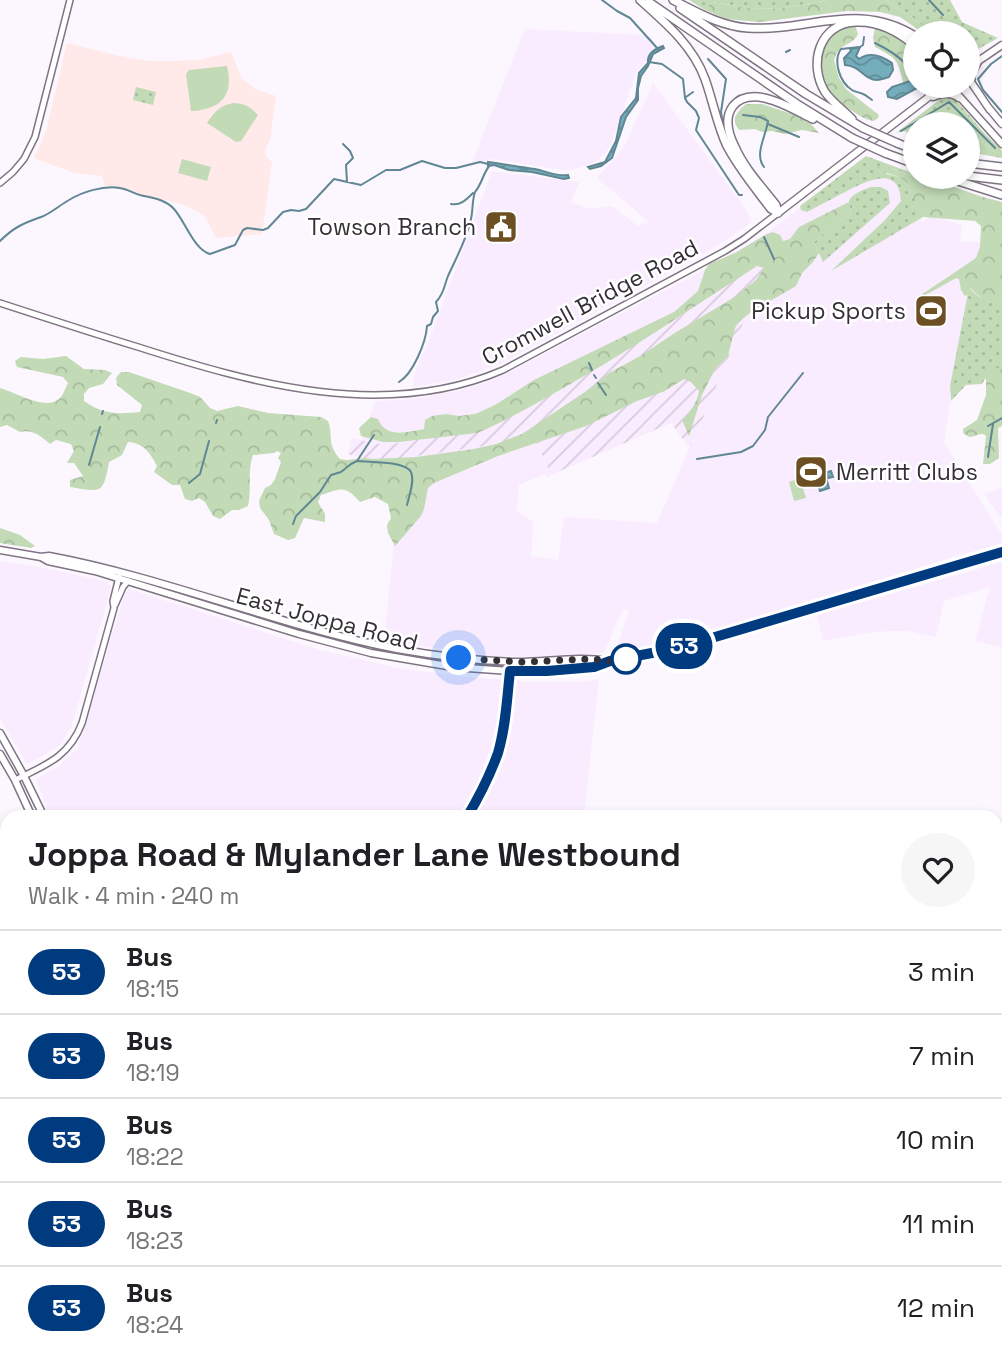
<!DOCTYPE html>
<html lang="en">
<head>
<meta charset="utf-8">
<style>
	:root { --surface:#fff; --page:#f6f6f6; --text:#202124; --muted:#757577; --line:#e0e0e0 }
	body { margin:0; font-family:"Space Grotesk",sans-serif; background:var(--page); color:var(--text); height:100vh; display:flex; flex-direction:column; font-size:26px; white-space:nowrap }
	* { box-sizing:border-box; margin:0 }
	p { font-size:23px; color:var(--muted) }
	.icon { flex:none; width:38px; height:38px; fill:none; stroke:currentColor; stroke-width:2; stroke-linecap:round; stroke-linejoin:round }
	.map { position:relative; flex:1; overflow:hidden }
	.details { position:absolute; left:0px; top:810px; width:1003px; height:555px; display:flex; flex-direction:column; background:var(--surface); border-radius:21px 21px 0 0; box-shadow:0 4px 10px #0003 }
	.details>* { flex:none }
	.badge { padding:0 14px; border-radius:23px; font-size:24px; line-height:46px }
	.tools { position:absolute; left:903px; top:21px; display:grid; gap:14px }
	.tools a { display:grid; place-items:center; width:77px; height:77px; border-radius:50%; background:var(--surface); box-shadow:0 4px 10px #0003; font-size:35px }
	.you { position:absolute; width:35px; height:35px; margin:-18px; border:5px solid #fff; border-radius:50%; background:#1a73e8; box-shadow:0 0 0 10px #1a73e833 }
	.map>.badge { position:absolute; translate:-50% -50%; box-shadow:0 0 0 4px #fff }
	.round { display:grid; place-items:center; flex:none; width:74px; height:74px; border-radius:37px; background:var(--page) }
	.overview { display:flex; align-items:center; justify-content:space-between; height:119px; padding:0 28px }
	h1 { font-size:33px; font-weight:700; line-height:52px }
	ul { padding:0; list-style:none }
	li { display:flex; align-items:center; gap:21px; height:84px; padding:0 28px; border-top:2px solid var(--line) }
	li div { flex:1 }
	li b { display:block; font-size:26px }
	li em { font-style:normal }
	li .badge { min-width:77px; font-weight:700; text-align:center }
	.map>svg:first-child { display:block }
</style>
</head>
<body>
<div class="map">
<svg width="1002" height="1364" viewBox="0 0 1002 1364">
	<defs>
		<pattern id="industrial-furrows" width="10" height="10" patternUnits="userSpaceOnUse" patternTransform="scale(1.75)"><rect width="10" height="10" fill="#f9ecff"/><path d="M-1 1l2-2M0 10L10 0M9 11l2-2" fill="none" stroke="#d6cbdb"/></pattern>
		<pattern id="grass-dots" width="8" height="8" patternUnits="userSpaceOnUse" patternTransform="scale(1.75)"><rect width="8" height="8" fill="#c2dab6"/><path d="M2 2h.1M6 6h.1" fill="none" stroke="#a7bb9d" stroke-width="1.8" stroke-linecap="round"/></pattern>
		<pattern id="forest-crowns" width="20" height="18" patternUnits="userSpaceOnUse" patternTransform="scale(1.75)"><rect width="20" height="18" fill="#c2dab6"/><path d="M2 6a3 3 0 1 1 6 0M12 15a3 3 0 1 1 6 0" fill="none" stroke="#a7bb9d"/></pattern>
		<pattern id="water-waves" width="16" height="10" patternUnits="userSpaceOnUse" patternTransform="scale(1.75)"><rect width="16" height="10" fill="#74adbb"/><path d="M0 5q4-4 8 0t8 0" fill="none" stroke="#608d99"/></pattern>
	</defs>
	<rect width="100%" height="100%" fill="#fcf7fe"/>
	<path fill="#f9ecff" d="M525,29l121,6 6,2 5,11 -21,25 -25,71 -6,10 -10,8 -23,8h-11l-68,-11 -22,6z
		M653,83l92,125 7,14 -18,13 -27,17 -207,112 -45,16 -43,7 4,-17 17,-40 59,-159 87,11 -8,20 19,7 22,-3 26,20 11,-4 -52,-44 27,-31z
		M858,163l52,23 4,26 8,10 12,-8 14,7 14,4 -2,17 42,-1 -25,19 -27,129v15l-6,38 58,93v8l-81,24 -212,66 -46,11 -47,6 13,-40 -6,-1 -19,43 -9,2 -40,3 -64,-1 -107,-15 18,-183 103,-15 25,-16 21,48 -3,2 -3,-3 -26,11 -2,26 17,11 -3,34 27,4 6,-43 93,6 109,-253 -21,-4 -15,17 -17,13 -50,31 -240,112 -38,6 -23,-5 13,-39 39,-2 43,-8 25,-7 24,-10 198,-104 63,-37z
		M1002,488v31l-18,-25z
		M0,561l51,8 57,13 3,6 -40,140 -10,16 -16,11 -18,9 -27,-45z
		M1002,562v85l-27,-6 15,-54 -46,14 -8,36 -27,-6h-18l-24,2 -44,8 -6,-26z
		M129,589l191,61 78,18 70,9 64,5h49l18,-3 -15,138h-534l-14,-38 22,-12 20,-19 46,-153z
		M494,1358h117l11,6h-133z"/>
	<path fill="url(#industrial-furrows)" d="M759,258l7,11 -75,177 -4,-1 -16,-22 -120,52 -21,-48 -25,16 -102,15 -3,13 -52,-17 3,-16 34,7 38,-6 240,-112 50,-31 17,-13 15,-17z"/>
	<path fill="#ffe9e9" d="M67,43l57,14 25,4h24l26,-1 32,-8 10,25 14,12 21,7 -6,44 -5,9 1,8 6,5 -10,72 -46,4 -12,-23 -22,-11 -77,-18 -3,-10 -28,-3 -40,-15 12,-27z
		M399,1358h80l-5,6h-69z
		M845,1358h64l19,6h-81z"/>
	<path fill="url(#grass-dots)" d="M689,0h138l-42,8 -29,1 -43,-7 -8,8z
		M885,0h65l12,22 36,16 -27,15 -1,-4 -2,-2v-14h-37l-18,-15z
		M136,87l20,5 -3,13 -20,-5z
		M943,97h8l4,2 31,36 14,13 2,3v7l-34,-6v-3l2,2 24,1 -11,-10 -15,-10v-8h-6l-3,-5 -22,-3 -7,8h-15v13l-11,-6 -8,2z
		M866,156l49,18v3l13,1 -16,-2 -24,-9 -2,7c5,1 12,2 17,5 9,7 14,28 20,38l-92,54 54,-51 16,-19c-2,-40 -40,-17 -60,-7 -11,6 -23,12 -34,18l-6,-2 -1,-4z
		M871,187h10l7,4 2,12 -67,59 -9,-20 37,-30c0,-1 -2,-10 -2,-11 2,-7 16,-12 22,-14z
		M969,288c13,11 15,17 33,9v70c-11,4 -14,7 -20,17l-16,1 -15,16 -1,-15z
		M0,1355l7,1v2l41,4 2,-4h122l-3,6h-169z"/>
	<path fill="url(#forest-crowns)" d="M827,0h58l28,18 18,15h-8l-23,-16 -20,-5 -33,-1 -88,11 -33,-3 -21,-9 7,-8 44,7 29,-1z
		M855,25l3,9c-6,13 -18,7 -24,26l5,18 7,11 33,26 -1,3 -4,3c-8,-1 -14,-5 -20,-9 -10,-6 -19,-12 -25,-22 -17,-27 -8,-61 26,-65z
		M875,28c15,4 29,14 40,25v29h-12c-6,-24 -6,-23 -28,-35l-2,-9z
		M746,104h16l33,11 15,8 9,10 -17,-3 -17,4 -13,-3 -10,1 -7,-3 -16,1c-9,-11 -2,-18 7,-26z
		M945,112l10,1 7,11h-32l7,-8z
		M968,132l15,10 11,10 -4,1 -22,-4z
		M877,167h11l24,9 16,2 55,19 19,5v95l-9,4 -8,1 -15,-14 -2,7 -3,1 -4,-6 -2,-11 -3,-1 -41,23 3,-4 58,-39 4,-11 1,-21 -6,-5 -52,-4c-7,-10 -11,-30 -19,-37 -8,-6 -19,-5 -27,-13z
		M849,202l2,10 -37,30 5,11 -6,9 -11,11 -6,13 -45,26 -12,10 -4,6 -7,28 -13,13 -13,26 -13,41 -7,-16c9,-9 15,-17 17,-29l-8,-9 -7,-3 -19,12 -28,10 -51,25 -88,30 -64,27 -6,5 -4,21 -3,7 -26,30 -7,-13 -1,-8 4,-7 -3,-14 -13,-7 -15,5c-15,-17 -18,-14 -39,-7l-3,7 7,12v8l-21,-4 -9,20 -7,2 -14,-6 -5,-14 -9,-12 -1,-7 6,-13 6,-3 4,-6 6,-17 -3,-4 3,-5 -4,-2 -3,2 -21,2c-6,18 -1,32 -5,51l-9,4h-7l-12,9 -7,-3 -8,-14 -6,-4 -7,3 -7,-2 -5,-14h-8l-18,-13 3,-6c-7,-13 -13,-23 -29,-24l-6,13 -13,7c-6,33 -7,30 -39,25v-7l13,-4 -9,-13h-7l7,-12 -3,-7 -15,-4 -6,4c-9,-8 -18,-15 -30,-12l-13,-7 -7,2v-39c15,4 47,24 60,10 4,-4 5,-10 8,-15l-5,-6 -46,-10 -2,-6 6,-4 22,2 23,-3 18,13 21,1 7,3 -9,11 -14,4 -5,6v7c20,14 33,13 56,11l2,-7 -25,-20 -1,-7 5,-6h8l64,22 7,3 10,11 7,3 21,-5 30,7 53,4 7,4c6,17 -2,21 12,38l7,1 18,-2 8,1 43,-2 58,-8 22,-5 26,-10 63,-42 24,-19 33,-18 31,-21 60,-36 23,-18 8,-12 -7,-2c-68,44 -134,89 -204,128 -25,14 -50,28 -76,39l-78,9h-16l-22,-6 -2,-8 12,-11 7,2c8,20 30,13 46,10l1,-9 7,-4 14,-2 13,2 16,-2 7,-3 13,-6 39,-25 140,-68 24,-21 7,-21 4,-6 26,-11 32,-19 6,-2 7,3 3,6 7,-2 9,-12z
		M1002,367v59l-4,2 1,30 -9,6h-7l3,-28c-5,-5 -10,1 -17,1l-6,-4v-4l14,-9 9,-25v-20l7,-5z
		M0,528l20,7 15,11 -4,2 -31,-5z
		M23,1358h35l-10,6h-47l1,-3z
		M73,1358h102l-4,6h-93z
		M260,1358h101l6,6h-110z"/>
	<path fill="#c2dab6" d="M227,66c7,30 -6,43 -36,45l-5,-37 3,-4z
		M234,103c12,1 16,4 24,12l-17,26 -5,1 -29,-19c8,-12 14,-18 27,-20z
		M182,159l29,8 -4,14 -29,-8z
		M800,478l6,20 -12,3 -5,-19z
		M430,1358h41l-5,6h-30z"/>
	<path fill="url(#water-waves)" stroke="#608793" stroke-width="2" d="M663,46l1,2 -11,6 -5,12 -7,10 -3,12v12l-12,17 -14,41 -11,8 -11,3 -2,-2 17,-5 11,-21 5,-24 15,-19 3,-25 9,-10c-1,-9 6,-14 15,-17z
		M860,47l-4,9 3,3c11,-8 23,-3 33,4l1,7 -4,7c-4,1 -8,3 -12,3 -13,0 -16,-14 -32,-15l-1,-7 7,-7 -1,-2z
		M910,81l5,1v4h3l-1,2 -20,11 -9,-2 -1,-5 5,-5z
		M488,162c16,2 31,5 47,7 11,2 21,8 33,6l1,3 -5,1 -32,-7 -23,-2 -15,-5 -6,1z
		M831,471l2,6 -5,1 -1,-4h-2l4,14 -9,3 -3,-11 -5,1 -1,-4z"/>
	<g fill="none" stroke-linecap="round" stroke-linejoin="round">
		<path stroke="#608793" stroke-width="2" d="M602,0l15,11 13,7 28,31
			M929,0l14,15
			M864,37l-1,8 -3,2 -19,2c-8,11 -2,33 11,41 3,2 7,2 11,4 3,1 6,4 9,6
			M875,43c16,8 31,17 40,34
			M786,52l4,-2
			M1002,56l-11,8 -13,15 5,11 19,22
			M708,59l18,20 -5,33 2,13
			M649,62l13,2 21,15 2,19 2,4 9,9 3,7 -3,12 43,65h3
			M686,97l7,-5
			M743,115l17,2 8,4c-2,15 -14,33 -4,46
			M768,124l31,13
			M901,131l48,-29 46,46
			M343,144l7,7 3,7 -7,7 1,17
			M451,204c10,2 16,-5 22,-11
			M764,237l10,22
			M0,241c14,-14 24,-18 41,-24 9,-3 19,-12 28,-17 13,-8 35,-15 51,-12 7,1 13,5 20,7 12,3 25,4 34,14 11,12 20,41 36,45l25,-9 8,-15 4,-2 16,2 5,-2 15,-16 8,-2 8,1 7,-2 28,-30 27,6 25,-15h14l22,-9 23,7h11l24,-6 8,2
			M589,363l3,7
			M594,375l2,3
			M399,382c14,-8 27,-40 28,-56l4,-2 2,-7 5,-6 -2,-9c8,-8 8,-16 12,-26 8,-18 19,-37 23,-57 2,-9 1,-18 4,-27 7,-8 8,-19 15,-27
			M598,383l8,12
			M102,414l1,-3
			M216,423l1,-3
			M988,426l14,-8
			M988,457l5,-33
			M697,459l44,-7 12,-6 12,-16 3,-13 35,-44
			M357,461c12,1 48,0 54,11 4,9 -2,24 -4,33
			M89,465l11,-38
			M189,483l11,-9 9,-33
			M293,524l3,-8 24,-24 11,-17 10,-3 10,-8 6,-3 17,-26
			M338,1358l4,5 4,1"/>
		<defs>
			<path id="minor" d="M0,183l13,-11 11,-13 11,-22 35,-137
				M0,303c46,15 92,30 138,44 116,37 247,74 365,23l222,-119 19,-12 34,-26
				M115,605l8,-18 5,-6
				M15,780c31,-15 54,-23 67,-57l32,-115 -1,-7 6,-24
				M996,868l6,2
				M0,972l7,-1
				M0,980l7,-1"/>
			<path id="major" d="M979,60l-7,13 -1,9 19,28
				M968,68l34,-23
				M950,86l52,58
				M933,97c10,-4 17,-5 26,1
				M988,107l14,17
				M778,213l165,-127
				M0,550l41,7 8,-1c118,22 230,70 348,93 40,7 81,12 121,13 30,0 61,-6 90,-1
				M41,557l7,4 47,10 204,63 72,19 82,14 57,4h37l47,-3 16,-7 26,-4 65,-15 301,-90
				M0,733l24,43 20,41
				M0,754l15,26 17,37
				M996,1065l6,-5
				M996,1076l6,-6
				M375,1358l6,6
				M389,1358l7,6
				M651,1364l5,-6
				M663,1364l5,-6"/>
			<path id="highway" d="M640,0c26,23 53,46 65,79 8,22 12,46 22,67 12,23 29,43 44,63l7,4
				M673,0c24,12 47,26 75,28 61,4 109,-28 167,8
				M649,2l148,102 55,34
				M680,8l126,86 57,34
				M852,119c-9,-9 -20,-17 -27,-27 -17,-28 -6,-69 31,-70 22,-1 43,10 59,24
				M897,143l18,7
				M885,153l30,11
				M968,163l34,4
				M968,176l34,4
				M945,177l57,18
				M778,213l-2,-8c-14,-18 -32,-37 -41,-58 -6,-12 -12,-28 -2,-41 19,-23 59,3 80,13"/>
		</defs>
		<use href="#minor" stroke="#7f7483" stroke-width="8"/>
		<use href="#major" stroke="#7f7483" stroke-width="9"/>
		<use href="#highway" stroke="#7f7483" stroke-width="10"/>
		<use href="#minor" stroke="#fff" stroke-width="5"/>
		<use href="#major" stroke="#fff" stroke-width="6"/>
		<use href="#highway" stroke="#fff" stroke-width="7"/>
		<defs>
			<path id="highway-bridge" d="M863,128l34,15
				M852,138l33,15"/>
		</defs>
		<use href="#highway-bridge" stroke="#7f7483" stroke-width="10" stroke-linecap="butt"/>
		<use href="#highway-bridge" stroke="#fff" stroke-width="7"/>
	</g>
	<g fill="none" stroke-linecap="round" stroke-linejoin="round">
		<defs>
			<path id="line" d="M467,817c12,-20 23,-42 31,-64 8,-27 9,-55 12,-82h37l47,-4 16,-6 68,-13 324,-96"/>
		</defs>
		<use href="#line" stroke="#fff" stroke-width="16"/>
		<use href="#line" stroke="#003b80" stroke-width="10"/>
		<path stroke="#332f35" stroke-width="7" stroke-dasharray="0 12.6" d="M459,658l61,4 73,-3 17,2 17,-2h-1"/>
	</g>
	<defs>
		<symbol id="civic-square" viewBox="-11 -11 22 22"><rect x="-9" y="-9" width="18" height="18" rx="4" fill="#6c5023" stroke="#fff"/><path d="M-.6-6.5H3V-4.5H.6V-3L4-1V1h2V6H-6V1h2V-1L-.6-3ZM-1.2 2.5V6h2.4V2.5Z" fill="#fff"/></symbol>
		<symbol id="stadium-square" viewBox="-11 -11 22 22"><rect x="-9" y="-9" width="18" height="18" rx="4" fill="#6c5023" stroke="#fff"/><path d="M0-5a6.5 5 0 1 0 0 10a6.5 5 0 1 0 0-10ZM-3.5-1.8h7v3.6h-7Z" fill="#fff"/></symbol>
	</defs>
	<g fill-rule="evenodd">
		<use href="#civic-square" x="482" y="208" width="38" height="38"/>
		<use href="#stadium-square" x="912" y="292" width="38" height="38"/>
		<use href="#stadium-square" x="792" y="453" width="38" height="38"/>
	</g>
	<circle fill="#fff" stroke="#003b80" stroke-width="3.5" cx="626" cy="659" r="14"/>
	<g text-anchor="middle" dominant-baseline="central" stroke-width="5" stroke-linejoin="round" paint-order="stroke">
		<g font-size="23" fill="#332f35" stroke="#fff" text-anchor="end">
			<text x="476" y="227">Towson Branch</text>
			<text x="906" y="311">Pickup Sports</text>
			<text x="836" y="472" text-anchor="start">Merritt Clubs</text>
		</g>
		<g font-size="23" fill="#332f35" stroke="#fff">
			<text transform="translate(590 302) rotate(-28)">Cromwell Bridge Road</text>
			<text transform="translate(327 619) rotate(15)">East Joppa Road</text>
		</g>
	</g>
</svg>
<div class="tools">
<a><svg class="icon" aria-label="locate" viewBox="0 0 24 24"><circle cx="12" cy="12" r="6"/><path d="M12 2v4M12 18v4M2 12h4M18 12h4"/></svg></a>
<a><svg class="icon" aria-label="layers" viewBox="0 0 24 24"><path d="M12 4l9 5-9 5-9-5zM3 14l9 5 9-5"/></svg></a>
</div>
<div class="you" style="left:459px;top:658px"></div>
<b class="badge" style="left:684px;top:646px;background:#003b80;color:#fff">53</b>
<section class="details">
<div class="overview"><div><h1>Joppa Road &amp; Mylander Lane Westbound</h1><p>Walk · 4 min · 240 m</p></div><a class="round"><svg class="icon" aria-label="heart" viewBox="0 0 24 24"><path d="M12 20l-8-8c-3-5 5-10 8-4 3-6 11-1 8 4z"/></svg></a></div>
<ul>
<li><span class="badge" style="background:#003b80;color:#fff">53</span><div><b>Bus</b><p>18:15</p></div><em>3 min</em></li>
<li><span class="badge" style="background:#003b80;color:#fff">53</span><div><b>Bus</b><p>18:19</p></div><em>7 min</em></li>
<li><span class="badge" style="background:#003b80;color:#fff">53</span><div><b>Bus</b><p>18:22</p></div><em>10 min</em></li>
<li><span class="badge" style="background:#003b80;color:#fff">53</span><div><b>Bus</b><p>18:23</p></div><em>11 min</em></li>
<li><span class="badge" style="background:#003b80;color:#fff">53</span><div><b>Bus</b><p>18:24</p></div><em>12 min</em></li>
</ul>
</section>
</div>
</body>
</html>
